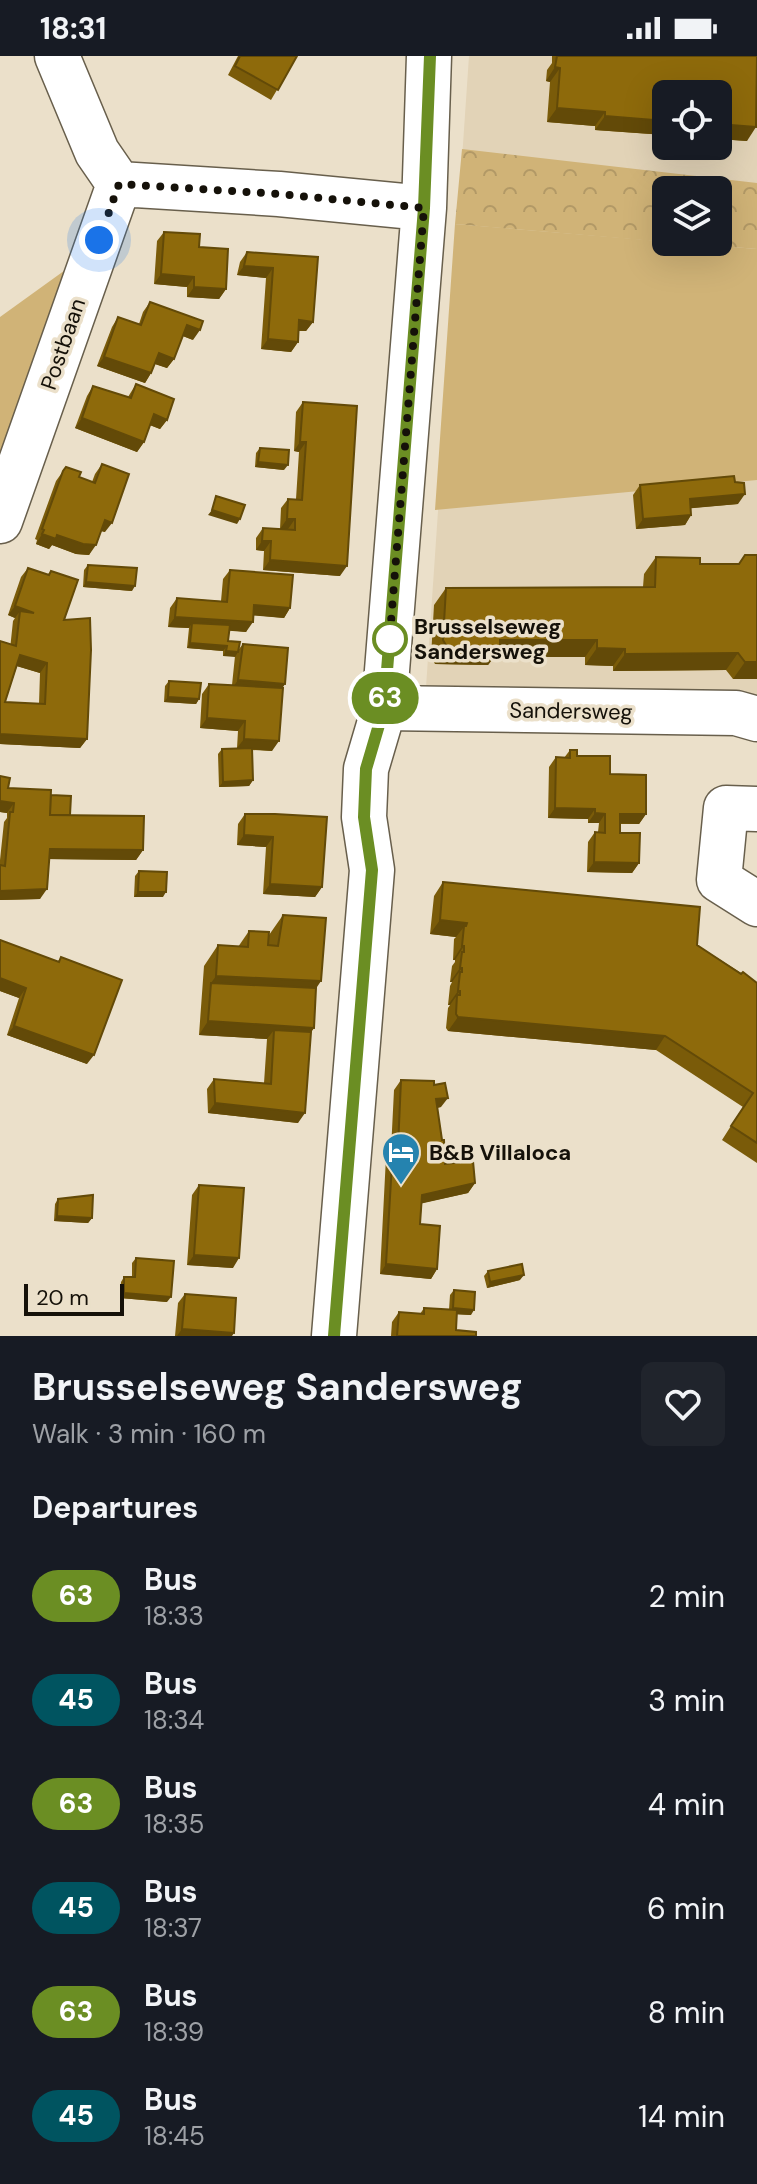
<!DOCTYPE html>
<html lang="en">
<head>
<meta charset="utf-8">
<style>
	:root { --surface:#171b24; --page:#20242c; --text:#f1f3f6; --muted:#9ea1a6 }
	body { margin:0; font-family:"DM Sans",sans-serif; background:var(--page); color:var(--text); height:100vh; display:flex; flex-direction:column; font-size:30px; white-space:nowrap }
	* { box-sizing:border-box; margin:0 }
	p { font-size:26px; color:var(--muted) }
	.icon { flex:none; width:44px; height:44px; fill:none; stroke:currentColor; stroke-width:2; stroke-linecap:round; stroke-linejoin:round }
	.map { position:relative; height:1280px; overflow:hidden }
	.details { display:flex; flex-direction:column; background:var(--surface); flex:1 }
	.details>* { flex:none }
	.badge { padding:0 16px; border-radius:26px; font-size:28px; line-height:52px }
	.buttons { position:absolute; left:652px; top:24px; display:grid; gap:16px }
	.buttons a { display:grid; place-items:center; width:80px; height:80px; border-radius:12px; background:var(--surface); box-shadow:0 8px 32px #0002; font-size:40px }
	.scale { position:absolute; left:24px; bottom:20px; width:100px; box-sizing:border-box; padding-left:8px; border:4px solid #151109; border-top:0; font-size:22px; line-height:28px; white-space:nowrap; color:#151109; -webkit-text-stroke:6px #ebe0ca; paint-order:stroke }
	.you { position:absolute; width:40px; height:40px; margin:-20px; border:6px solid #fff; border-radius:50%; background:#1a73e8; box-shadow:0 0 0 12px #1a73e833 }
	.map>.badge { position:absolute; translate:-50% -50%; box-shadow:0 0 0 4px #fff }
	h2 { padding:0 32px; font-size:30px; line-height:72px }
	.round { display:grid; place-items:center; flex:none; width:84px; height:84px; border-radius:12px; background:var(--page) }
	.overview { display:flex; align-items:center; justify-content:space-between; height:136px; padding:0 32px }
	h1 { font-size:38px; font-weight:700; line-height:60px }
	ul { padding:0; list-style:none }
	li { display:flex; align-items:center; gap:24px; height:104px; padding:0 32px }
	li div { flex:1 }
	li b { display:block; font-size:30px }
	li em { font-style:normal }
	li .badge { min-width:88px; font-weight:700; text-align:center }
	.status { display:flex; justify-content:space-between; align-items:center; height:56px; padding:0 40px; background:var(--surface); direction:ltr }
	.status svg { height:22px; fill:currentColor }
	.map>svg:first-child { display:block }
</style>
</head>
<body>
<div class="status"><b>18:31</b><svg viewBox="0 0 49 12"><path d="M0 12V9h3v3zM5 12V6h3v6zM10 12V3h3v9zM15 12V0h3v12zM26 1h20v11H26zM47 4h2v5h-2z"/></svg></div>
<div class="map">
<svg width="757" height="1280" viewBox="0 0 757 1280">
	<defs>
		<pattern id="forest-crowns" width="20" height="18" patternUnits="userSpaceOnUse" patternTransform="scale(2)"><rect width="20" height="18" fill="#d0b377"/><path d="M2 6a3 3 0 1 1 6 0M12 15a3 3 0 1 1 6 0" fill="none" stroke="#b29966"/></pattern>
	</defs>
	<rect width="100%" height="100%" fill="#ebe0ca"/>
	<path fill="#e2d3b7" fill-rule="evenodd" d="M469,0h288v654l-332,-8zM666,38h52v52h-52zM666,134h52v52h-52z"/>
	<path fill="#d0b377" d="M455,168l302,25v231l-322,30z
		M68,212l-68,198v-149z"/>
	<path fill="url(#forest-crowns)" d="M462,93l295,34v66l-85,-7h46v-52h-52v52l-211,-18z"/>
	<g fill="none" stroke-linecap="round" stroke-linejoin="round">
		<defs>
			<path id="minor" d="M57,0l40,96 22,32
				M119,128l160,10 145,14
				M0,465l119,-337
				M384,652l352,5 21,6
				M757,753l-31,-1 -7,72 38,24
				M334,1280l38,-466 -8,-53 2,-48 18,-61 40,-500 5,-152"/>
		</defs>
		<use href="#minor" stroke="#685f4c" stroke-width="47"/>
		<use href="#minor" stroke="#fff" stroke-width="44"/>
	</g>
	<path fill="#7a5b09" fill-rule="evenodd" d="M238,0h59l-26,44 -43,-25z
		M552,0h205l-10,85 -152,-11v-4l-48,-4 3,-40 -4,-1 1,-11 5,-7z
		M164,176l35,15 27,42 -7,10 -32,-2v-10l-33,-3 3,-43z
		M247,196l71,5 -5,65 -7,9h-8v11l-7,10 -30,-3 5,-71 -29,-3 3,-13z
		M150,246l43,38 -10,-4 -9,23 -7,9 -12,-4 -4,9 -6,10 -48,-17 15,-39 6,-10 21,7 4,-12z
		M136,328l31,36 -7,9 -10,-4 -6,17 -7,10 -62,-24 12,-32 6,-10 35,11z
		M303,346l37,174 -77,-6 1,-19 -8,-1v-12l7,-10 17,1 1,-21 7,-9h8l3,-47 -5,-1 2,-39z
		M260,392l24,22 -29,-3 1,-14z
		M102,408l3,68 -4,-1 -12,24 -13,-1 -24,-9 -3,4 -13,-5 1,-4 -2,-1 21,-58 10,-14 13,10 13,5 3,-8z
		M640,429l98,19 -47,4v7l-6,10 -49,4 -3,-34z
		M656,501l44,7 57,115h-24l-7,-9 -113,1v-5l-28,-1v-8h-91l-6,8 -53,-1 -4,-7 3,-52 12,-17 197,-1 1,-13z
		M88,509l44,26 -49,-4 1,-17z
		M28,512l21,7 2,-4 13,49 23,119 -7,9 -80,-4 13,-123 2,-3 -7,-3 13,-38zM17,610l23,7 -1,31 -34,-2z
		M230,514l60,38 -6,10 -30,-3 -8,17 -17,-2 -1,11 11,8 4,-5 42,40 -3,4 -10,63 -20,-1 1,30 -4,6 -30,1 -1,-33 4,-5 15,-1 1,-17 -38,-3 2,-34 7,-10 23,1 3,-29h-12v-5l-36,-3 2,-20 -21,-1 2,-19 7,-10 44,3 2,-22z
		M169,625l30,18 -3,5 -32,-2 1,-16z
		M570,694l7,6 33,18 36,40 -7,10h-19v9l19,30 -7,10 -45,-1 1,-30 7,-10h3l1,-9h-11v-4l-40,-1 1,-51 7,-10 8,1z
		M0,720l8,12 43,7 19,20 73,35 -7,10 -87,-1 -9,40 -40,1v-40l4,-38 3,-4v-5l-7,-1z
		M245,758h30l47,73 -7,10 -52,-3 3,-47 -29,-2 1,-21z
		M139,815l24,26h-29l1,-21z
		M443,826l254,63 60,38v180l-35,-23 21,-33 -87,-57 -208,-19 -2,-3 2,-20 2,-3h-2l2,-19 2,-4h-2l2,-16 3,-4v-2h-2l1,-21 2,-2 -26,-3 4,-38z
		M283,859l33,73 -2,40 -3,4 -13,91 -90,-10 -1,-24 7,-10 50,4 3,-44 -68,-4 5,-69 14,-21 20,2 11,-16 20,4z
		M0,884l58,22 3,-5 26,107 -80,-29 12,-37 -19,-7z
		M401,1024l33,5 7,22 -4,1 8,56 30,19 -7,10 -46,10 -2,21 17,45 -6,10 -51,-5 6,-117 5,-7 3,-60z
		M199,1129l34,83 -46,-3 5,-70z
		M58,1143l34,19 -4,5 -34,-2 1,-17z
		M136,1202l31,44 -47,-4 1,-16 3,-5h8v-14z
		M488,1215l32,9 -33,8 -3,-12z
		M454,1234l17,25 -14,-1 -1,16 20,6h-85l1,-14 7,-10 21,2 4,-6 25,2 1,-15z
		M185,1238l47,42h-57l3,-33z"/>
	<path fill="#634a08" d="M555,11l5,1 -10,14 -4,-1z
		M557,52l48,4 -10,14 -48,-4z
		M605,60l61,5v14l-71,-5z
		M718,68l38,3 -9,14 -29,-2z
		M244,210l29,2 -7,10 -29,-3z
		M161,218l33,3 -7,10 -33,-3z
		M194,231l32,2 -7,10 -32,-2z
		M299,264l14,2 -7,9 -14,-1z
		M187,269l13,5 -7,10 -13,-5z
		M268,283l30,3 -7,10 -30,-3z
		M159,297l15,6 -7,9 -15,-5z
		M104,301l47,16 -6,10 -48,-17z
		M154,358l13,6 -7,9 -13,-5z
		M82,362l62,24 -7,10 -62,-24z
		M300,386h6l-7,10 -5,-1z
		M258,406l30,3 -4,5 -29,-3z
		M745,438l-7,10 -55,5 7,-10z
		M212,454l28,9 -3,5 -29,-9z
		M691,459l-6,10 -49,4 7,-10z
		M287,463h8l-7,10h-8z
		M105,464l7,3 -7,9 -7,-2z
		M42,478l15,1 39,10 -7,10 -13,-1 -24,-9 -3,4 -13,-5z
		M262,485h9l-7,10 -8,-1z
		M270,504l77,6 -7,10 -77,-6z
		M86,526l49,4 -3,5 -49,-4z
		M254,549l36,3 -6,10 -37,-3z
		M15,550l19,7 -14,-2 -5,7 -7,-3z
		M175,561l78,5 -7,10 -54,-4v-5l-3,5 -21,-1z
		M500,584h97l-12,17h-91l-6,8 -53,-1 12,-17z
		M190,587l37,3 -4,5 -36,-3z
		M597,592l28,1 -12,17 -28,-1z
		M226,595l12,1 -3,5 -12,-1z
		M738,597l-12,17 -113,1 12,-17z
		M20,599l27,8 -7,10 -27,-8z
		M745,606h12v17h-24z
		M238,624l47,4 -7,10 -47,-4z
		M168,641l31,2 -3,5 -32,-2z
		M207,662l38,3 -7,10 -38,-3z
		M0,678l87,5 -7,9 -80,-4z
		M244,683l35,2 -7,10 -35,-3z
		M253,724l-4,6 -30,1 4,-5z
		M0,745l14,2 -7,10 -7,-1z
		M555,752l40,1 -7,10 -40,-1z
		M595,757l10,1 -6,9h-11z
		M620,758h26l-7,10 -26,-1z
		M244,779l29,2 -7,10 -29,-2z
		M50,793l93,1 -7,10 -93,-1z
		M594,806l45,1 -7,10 -45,-1z
		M270,828l52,3 -7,10 -52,-3z
		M47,833l-7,10 -40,1v-9z
		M138,836h28l-3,5h-29z
		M440,864l27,3 -11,14 -26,-3z
		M462,890h2l-9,14h-2z
		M460,912h2l-10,14h-2z
		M216,920l105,5 -14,21 -96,-19z
		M0,922l26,10 -7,10 -19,-7z
		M458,935h2l-10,14h-2z
		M458,961l207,19 -9,14 -208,-19z
		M208,965l106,7 -10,14 -30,-12 -7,9 -68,-4z
		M14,970l80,29 -7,9 -80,-29z
		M448,1042l-7,9 -12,2 7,-10z
		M215,1047l90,10 -7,10 -90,-10z
		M475,1127l-7,10 -53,12 7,-10z
		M57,1160l35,2 -4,5 -34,-2z
		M194,1199l45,3 -6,10 -46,-3z
		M386,1208l51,5 -6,10 -51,-5z
		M524,1219l-4,5 -33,8 3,-6z
		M124,1237l47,4 -4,5 -47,-4z
		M453,1252l21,2 -3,5 -22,-1z
		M182,1273l52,4 -2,3h-55z"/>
	<path fill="#8e6a0b" stroke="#634a08" stroke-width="2" fill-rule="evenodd" d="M240,0h57l-19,34 -43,-24z
		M557,0h200l-1,71 -38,-3v-30h-52v27l-61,-5v-4l-48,-4 3,-40 -5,-1z
		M164,176l36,2 -1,13 29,2 -2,40 -32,-2v-10l-33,-3z
		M247,196l71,5 -5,65 -14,-2 -1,22 -30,-3 5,-71 -29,-2z
		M150,246l53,19 -3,9 -13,-5 -13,34 -15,-6 -8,20 -47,-16 14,-40 23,8z
		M136,328l38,15 -7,21 -13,-6 -10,28 -62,-24 11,-32 38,12z
		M303,346l54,4 -10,160 -77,-6 1,-19h-9l1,-13 32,2v-11h-8l1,-20 14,1 4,-58h-6z
		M260,392l29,2 -1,15 -30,-3z
		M102,408l27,10 -17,49 -7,-3 -9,25 -13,-1 -26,-9 -1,4 -14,-5 2,-4 -2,-1 21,-58 3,-4 15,5 -2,5 16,6z
		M734,420l1,6 9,1 1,11 -55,5 1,16 -48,4 -3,-34z
		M216,440l29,9 -5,14 -28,-9z
		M745,499h12v107h-12l-7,-9 -113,1v-5l-28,-1v-8h-97v8l-53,-1 -4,-7 3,-52 209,-1 1,-30 44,1v6h39z
		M88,509l49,3 -2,18 -49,-4z
		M28,512l21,7 2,-4 27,9 -14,40 26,-2 1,32 -4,89 -87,-5v-93l16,5 4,-35 14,2 -19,-7zM20,599l27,8 -2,41 -40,-2z
		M230,514l63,5 -3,33 -36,-3 -1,17 -78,-5 2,-19 50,4z
		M192,567l38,2 -2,16 12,1 -2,10 -12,-1 1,-5 -37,-3z
		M243,588l45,4 -3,36 -47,-4z
		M169,625l32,2 -2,16 -31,-2z
		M209,628l74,4 -4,53 -35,-2 1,-18 -38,-3z
		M252,692l1,32 -30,2 -1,-33z
		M570,694h7v6h33v18l36,1v39h-26v19h20l-1,30 -45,-1 1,-30 10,1v-19l-10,-1v-4l-40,-1 1,-51 14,1z
		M0,720l10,2 -2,10 43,2 -1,25 94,1 -1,34 -93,-1 -3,40 -47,2v-26l5,1 5,-54h3l1,-9 -14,-2z
		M51,739l20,1 -1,19h-20z
		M245,758h30l52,3 -5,70 -52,-3 3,-47 -29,-2z
		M139,815l28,1 -1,20h-28z
		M443,826l257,25 -3,38 44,29 2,-2 14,11v160l-26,-17 22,-33 -88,-57 -207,-19 -2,-3 1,-19h3v-4h-2l2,-19h2v-4h-2l2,-16h2v-6h-2l2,-20h2l1,-3 -27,-3z
		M283,859l43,3 -5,63 -105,-5 2,-31 30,2 1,-16 20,1 -1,13 10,1z
		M0,884l59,22 2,-5 61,23 -28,75 -80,-29 12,-38 -26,-10z
		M211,927l105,5 -2,40 -106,-7z
		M274,974l37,2 -6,81 -90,-10 -1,-24 57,5z
		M401,1024l33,1v4l11,-2 3,15 -12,1 6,41h2l1,24 28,-3 2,22 -53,12 -2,29 20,2 -3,43 -51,-5 7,-117h5z
		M199,1129l45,3 -5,70 -45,-3z
		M93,1139l-1,23 -35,-2 1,-17z
		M136,1202l38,3 -3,36 -47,-4v-16h11z
		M522,1208l2,11 -34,7 -2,-11z
		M454,1234l21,2 -1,18 -21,-2z
		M185,1238l51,4 -2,35 -52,-4z
		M424,1252l33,2 -1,20 20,2v4h-79l2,-24 25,2z"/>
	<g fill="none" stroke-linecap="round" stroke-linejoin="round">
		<defs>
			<path id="line" d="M334,1280l38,-466 -8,-53 2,-48 18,-61 40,-500 6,-152"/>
		</defs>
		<use href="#line" stroke="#fff" stroke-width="18"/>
		<use href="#line" stroke="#6b8e23" stroke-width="12"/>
		<path stroke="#151109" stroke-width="8" stroke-dasharray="0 14.4" d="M99,184l20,-56 160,10 145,14 -35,439 1,-8"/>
	</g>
	<defs>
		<symbol id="hotel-pin" viewBox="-11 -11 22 30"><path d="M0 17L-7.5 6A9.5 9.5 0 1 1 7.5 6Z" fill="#2583af" stroke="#ebe0ca"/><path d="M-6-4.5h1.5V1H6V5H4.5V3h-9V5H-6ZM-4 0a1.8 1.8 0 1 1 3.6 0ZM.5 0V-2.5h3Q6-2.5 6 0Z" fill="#fff"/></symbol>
	</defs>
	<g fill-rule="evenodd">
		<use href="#hotel-pin" x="379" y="1074" width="44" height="60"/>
	</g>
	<circle fill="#fff" stroke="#6b8e23" stroke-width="4" cx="390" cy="583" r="16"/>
	<g text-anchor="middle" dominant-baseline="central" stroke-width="7" stroke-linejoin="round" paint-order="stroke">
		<g font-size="22" fill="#151109" stroke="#ebe0ca">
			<text transform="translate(63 288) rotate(-71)">Postbaan</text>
			<text transform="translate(571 655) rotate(1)">Sandersweg</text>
		</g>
		<g font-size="22" font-weight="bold" fill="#151109" stroke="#ebe0ca" text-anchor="start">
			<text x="414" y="570">Brusselseweg<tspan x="414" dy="25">Sandersweg</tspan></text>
		</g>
		<g font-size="22" font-weight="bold" fill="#151109" stroke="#ebe0ca" text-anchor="start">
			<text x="429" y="1096">B&amp;B Villaloca</text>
		</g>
	</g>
</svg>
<div class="buttons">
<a><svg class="icon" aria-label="locate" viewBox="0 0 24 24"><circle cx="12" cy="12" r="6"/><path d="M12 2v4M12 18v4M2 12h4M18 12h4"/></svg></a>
<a><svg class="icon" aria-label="layers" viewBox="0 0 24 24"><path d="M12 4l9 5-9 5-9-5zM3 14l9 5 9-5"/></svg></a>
</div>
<div class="scale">20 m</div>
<div class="you" style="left:99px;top:184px"></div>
<b class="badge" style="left:385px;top:642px;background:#6b8e23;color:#fff">63</b>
</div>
<section class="details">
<div class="overview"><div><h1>Brusselseweg Sandersweg</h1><p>Walk · 3 min · 160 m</p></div><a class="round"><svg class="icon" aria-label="heart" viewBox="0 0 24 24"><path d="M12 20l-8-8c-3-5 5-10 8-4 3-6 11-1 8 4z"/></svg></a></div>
<h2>Departures</h2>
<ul>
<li><span class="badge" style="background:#6b8e23;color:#fff">63</span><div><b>Bus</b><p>18:33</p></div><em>2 min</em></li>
<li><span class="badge" style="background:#005460;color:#fff">45</span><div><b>Bus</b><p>18:34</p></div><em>3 min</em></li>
<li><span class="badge" style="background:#6b8e23;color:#fff">63</span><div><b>Bus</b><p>18:35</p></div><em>4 min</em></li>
<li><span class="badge" style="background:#005460;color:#fff">45</span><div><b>Bus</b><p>18:37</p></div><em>6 min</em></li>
<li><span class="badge" style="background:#6b8e23;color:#fff">63</span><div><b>Bus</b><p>18:39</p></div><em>8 min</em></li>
<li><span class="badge" style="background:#005460;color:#fff">45</span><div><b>Bus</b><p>18:45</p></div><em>14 min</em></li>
</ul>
</section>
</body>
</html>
